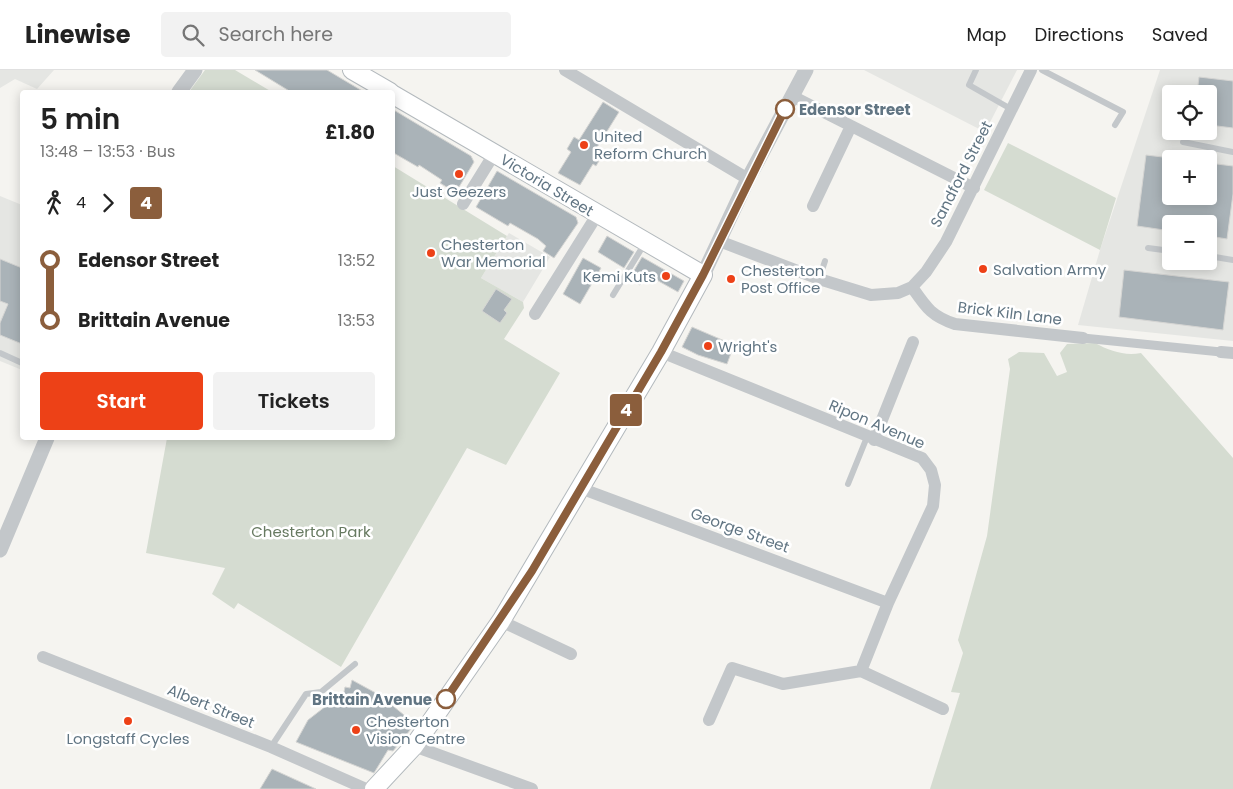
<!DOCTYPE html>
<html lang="en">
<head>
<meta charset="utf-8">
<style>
	:root { --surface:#fff; --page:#f2f2f2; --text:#222; --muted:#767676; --line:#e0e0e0; --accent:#ed4117 }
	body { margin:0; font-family:Poppins,sans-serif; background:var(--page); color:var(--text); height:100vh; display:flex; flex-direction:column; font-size:19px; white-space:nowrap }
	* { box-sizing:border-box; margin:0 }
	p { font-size:16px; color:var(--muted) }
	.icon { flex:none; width:28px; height:28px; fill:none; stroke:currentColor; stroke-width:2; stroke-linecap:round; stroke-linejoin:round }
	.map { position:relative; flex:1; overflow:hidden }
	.details { position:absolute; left:20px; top:20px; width:375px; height:350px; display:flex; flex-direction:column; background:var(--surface); border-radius:5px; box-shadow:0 2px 12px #0003 }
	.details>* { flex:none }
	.badge { padding:0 10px; border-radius:4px; font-size:18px; line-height:32px }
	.controls { position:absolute; left:1162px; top:15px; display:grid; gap:10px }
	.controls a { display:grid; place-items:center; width:55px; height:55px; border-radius:5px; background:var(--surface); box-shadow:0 2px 12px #0003; font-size:25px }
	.map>.badge { position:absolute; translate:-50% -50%; box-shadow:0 0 0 2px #fff }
	.legs { display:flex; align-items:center; gap:8px; height:55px; padding:0 20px; font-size:16px }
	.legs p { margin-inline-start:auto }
	.summary { display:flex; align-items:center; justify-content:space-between; height:85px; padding:0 20px }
	h1 { font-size:28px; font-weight:600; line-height:38px }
	.action { display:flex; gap:10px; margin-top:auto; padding:10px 20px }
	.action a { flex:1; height:58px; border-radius:5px; background:var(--accent); color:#fff; font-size:20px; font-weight:600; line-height:58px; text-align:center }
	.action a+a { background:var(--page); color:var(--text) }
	ul { padding:0 20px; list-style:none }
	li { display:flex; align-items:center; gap:18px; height:60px; font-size:19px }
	li i { display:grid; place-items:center; width:8px; height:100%; margin:0 6px; background:currentColor }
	li i::after { content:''; width:12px; height:12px; margin:-6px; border:4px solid; border-radius:50%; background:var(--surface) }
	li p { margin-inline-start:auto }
	li:first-child i { background:linear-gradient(#0000 50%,currentColor 0) }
	li:last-child i { background:linear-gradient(currentColor 50%,#0000 0) }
	header { display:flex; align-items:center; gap:30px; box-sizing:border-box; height:70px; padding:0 25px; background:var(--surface); border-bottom:1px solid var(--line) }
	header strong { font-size:24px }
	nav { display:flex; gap:28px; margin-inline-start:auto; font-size:18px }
	.search { width:350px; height:45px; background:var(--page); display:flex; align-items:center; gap:12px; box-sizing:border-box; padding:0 18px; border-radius:5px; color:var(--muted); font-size:19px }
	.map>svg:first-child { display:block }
</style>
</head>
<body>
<header>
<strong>Linewise</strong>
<div class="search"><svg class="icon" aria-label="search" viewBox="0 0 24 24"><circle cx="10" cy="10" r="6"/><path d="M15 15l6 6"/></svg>Search here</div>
<nav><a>Map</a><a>Directions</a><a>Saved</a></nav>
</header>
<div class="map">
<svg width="1233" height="719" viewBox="0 0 1233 719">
	<rect width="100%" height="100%" fill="#f5f4f0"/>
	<path fill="#e5e6e3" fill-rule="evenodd" d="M0,0h54l-17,19 -22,-10 -15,9z
		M864,0h153l-32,62z
		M1160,0h73v271l-155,-16 22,-75zM1171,24h38v37h-38zM1171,89h38v37h-38zM1171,154h38v37h-38z
		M0,126l22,9v165l-22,-9z
		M509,163l41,24 -27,45 -42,-24z"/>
	<path fill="#d5dcd1" d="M205,0h30l37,22h-83z
		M1008,73l108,55 -16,52 -116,-60z
		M393,96l114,70 -26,42 42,24 1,6 -20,31 56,34 -54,92 -39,-17 -126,219 -103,-64 -4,6 -22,-15 13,-26 -79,-15 21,-115h225z
		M1095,273c15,8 29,13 46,10l92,105v331h-303l30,-96 -9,-1 12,-39 -5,-13 29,-104 23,-167 -2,-10 11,-7 25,1 13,23 10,-4 -7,-19 7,-9z"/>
	<path fill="#aab3b8" stroke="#d5d5d3" d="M255,0h72l37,22h-73z
		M1199,7l34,4v47l-24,-3v-31h-12z
		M603,32l16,10 -23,37 7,5 -7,12 -3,-2 -13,21 -22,-12 13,-21 -4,-3 7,-12 5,3z
		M392,39l79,47 3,6 -15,25 -3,-2 -3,6 -13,-8 2,-3 -23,-15 -1,2 -26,-15z
		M1146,85l25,3v38h38v-33l24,3v28l-6,45 -18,-3v-12h-38v7l-34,-5z
		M497,101l79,46 2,6 -24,35 -11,-7 3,-5 -8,-7 -28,-16 -2,3 -32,-19z
		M607,166l27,16 -10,16 -26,-16z
		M642,187l42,24 -6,11 -32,-18 -6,11 -11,-6z
		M583,188l18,10 -21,36 -17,-10z
		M0,189l22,9v76l-22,-9v-12l8,-19 -8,-3z
		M1124,200l105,12 -6,48 -104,-13z
		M496,219l16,10 -8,11 3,3 -7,10 -18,-12z
		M692,257l42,18 -7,19 -29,-9 -16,-8z
		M352,610l42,23 -1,3 22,18 -22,27 -5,-1 -14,23 -78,-31 12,-22 36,-28 1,-5 5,1z
		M272,699l44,20h-56z"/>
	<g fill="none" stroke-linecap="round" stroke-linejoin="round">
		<defs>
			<path id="secondary" d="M352,0l38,22
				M374,719l40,-43 87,-125 160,-269 42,-77 -311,-181"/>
		</defs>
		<use href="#secondary" stroke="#b3b9bd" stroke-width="20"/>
		<path stroke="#c3c7ca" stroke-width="6" d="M976,0l-7,15 42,24
			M1042,0l81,42 -8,13
			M1183,72l50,10
			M1148,178l23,3
			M1209,186l24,4
			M819,209l6,-18
			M613,225l32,-52
			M0,283l22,10
			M848,414l19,-47
			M271,677l35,-53 15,-2 34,-28"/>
		<path stroke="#c3c7ca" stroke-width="9" d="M1083,268l138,14"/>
		<path stroke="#c3c7ca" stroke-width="12" d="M565,0l183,109
			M792,26l182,92
			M463,134l31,-50
			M813,136l38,-80
			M719,171l100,38 52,16 27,-2 14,-6 14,-15 20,-30 85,-172
			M912,217c14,20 19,29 43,37l128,14
			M535,244l62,-99
			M661,282l261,106 9,12 4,15 -2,21 -45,97 -27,68
			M1221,282l12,1
			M874,370l39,-98
			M580,418l308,115
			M501,551l70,33
			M43,587l228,90 95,42
			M709,650l23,-52 51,16 78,-13 82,38
			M414,676l118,43"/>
		<path stroke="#c3c7ca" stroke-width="15" d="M179,22l16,-22
			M703,205l45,-96 58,-109
			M0,480l47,-112"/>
		<use href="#secondary" stroke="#fff" stroke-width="18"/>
	</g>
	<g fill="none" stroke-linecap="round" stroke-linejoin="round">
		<defs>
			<path id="line-1" d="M446,629l86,-128 129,-219 42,-77 82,-166"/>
		</defs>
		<use href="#line-1" stroke="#fff" stroke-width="11"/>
		<use href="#line-1" stroke="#8b5e3c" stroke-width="8"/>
	</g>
	<g fill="#fff" stroke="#8b5e3c" stroke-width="2.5">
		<circle cx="785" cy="39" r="9"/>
		<circle cx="446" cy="629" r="9"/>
	</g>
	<g fill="#ed4117" stroke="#fff" stroke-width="2">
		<circle cx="584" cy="75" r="5"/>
		<circle cx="459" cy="104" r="5"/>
		<circle cx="431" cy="183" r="5"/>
		<circle cx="983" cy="199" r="5"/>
		<circle cx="666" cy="206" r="5"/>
		<circle cx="731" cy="209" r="5"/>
		<circle cx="708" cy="276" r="5"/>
		<circle cx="128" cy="651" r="5"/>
		<circle cx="356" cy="660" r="5"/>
	</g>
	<g text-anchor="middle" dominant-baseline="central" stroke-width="5" stroke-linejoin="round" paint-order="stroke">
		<g font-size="15" font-weight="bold" fill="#617583" stroke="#fff" text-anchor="start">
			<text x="799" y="39">Edensor Street</text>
			<text x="432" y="629" text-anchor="end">Brittain Avenue</text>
		</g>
		<g font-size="15" fill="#617583" stroke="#fff" text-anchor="start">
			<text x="594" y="66">United<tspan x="594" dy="17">Reform Church</tspan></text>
			<text x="459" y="121" text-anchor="middle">Just Geezers</text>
			<text x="441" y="174">Chesterton<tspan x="441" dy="17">War Memorial</tspan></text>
			<text x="993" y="199">Salvation Army</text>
			<text x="741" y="200">Chesterton<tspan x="741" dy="17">Post Office</tspan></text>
			<text x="656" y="206" text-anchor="end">Kemi Kuts</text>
			<text x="718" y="276">Wright's</text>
			<text x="366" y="651">Chesterton<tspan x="366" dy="17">Vision Centre</tspan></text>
			<text x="128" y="668" text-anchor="middle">Longstaff Cycles</text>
		</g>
		<g font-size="15" fill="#617583" stroke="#fff">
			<text transform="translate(961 104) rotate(-63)">Sandford Street</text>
			<text transform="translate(547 115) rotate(31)">Victoria Street</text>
			<text transform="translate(1010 243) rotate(7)">Brick Kiln Lane</text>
			<text transform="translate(877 354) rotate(23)">Ripon Avenue</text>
			<text transform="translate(740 460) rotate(20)">George Street</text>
			<text transform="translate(211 636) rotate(22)">Albert Street</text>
		</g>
		<g font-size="15" fill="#677a61" stroke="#fff">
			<text x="311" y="461">Chesterton Park</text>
		</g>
	</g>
</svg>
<div class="controls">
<a><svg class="icon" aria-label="locate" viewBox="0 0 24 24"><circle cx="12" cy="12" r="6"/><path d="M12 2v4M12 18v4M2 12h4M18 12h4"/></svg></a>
<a>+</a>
<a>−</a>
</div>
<b class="badge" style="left:626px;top:340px;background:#8b5e3c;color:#fff">4</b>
<section class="details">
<div class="summary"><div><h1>5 min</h1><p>13:48 – 13:53 · Bus</p></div><b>£1.80</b></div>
<div class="legs"><svg class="icon" aria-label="walk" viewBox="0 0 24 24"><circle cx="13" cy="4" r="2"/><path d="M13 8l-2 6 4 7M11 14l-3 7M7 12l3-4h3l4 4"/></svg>4<svg class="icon" aria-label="forward" viewBox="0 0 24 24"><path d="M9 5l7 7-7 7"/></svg><b class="badge" style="background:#8b5e3c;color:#fff">4</b></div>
<ul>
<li><i style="color:#8b5e3c"></i><b>Edensor Street</b><p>13:52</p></li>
<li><i style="color:#8b5e3c"></i><b>Brittain Avenue</b><p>13:53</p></li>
</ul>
<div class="action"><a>Start</a><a>Tickets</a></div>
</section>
</div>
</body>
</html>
